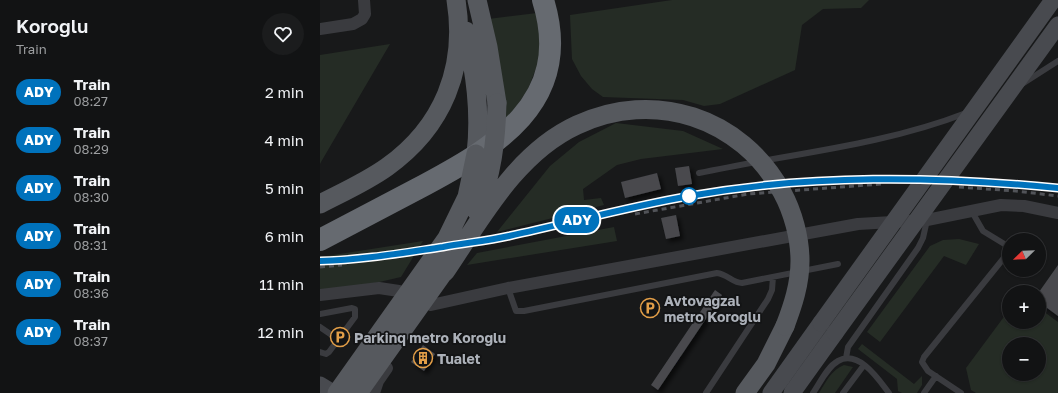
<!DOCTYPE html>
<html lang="en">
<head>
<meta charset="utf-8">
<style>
	:root { --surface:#121314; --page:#1b1c1d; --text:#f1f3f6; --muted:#9c9ea0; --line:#313234 }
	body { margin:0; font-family:"Golos Text",sans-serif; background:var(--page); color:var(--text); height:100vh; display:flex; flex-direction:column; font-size:15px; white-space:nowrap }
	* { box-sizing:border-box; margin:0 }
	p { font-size:13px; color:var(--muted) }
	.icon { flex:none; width:22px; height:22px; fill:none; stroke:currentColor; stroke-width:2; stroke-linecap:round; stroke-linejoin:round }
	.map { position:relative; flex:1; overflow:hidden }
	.side { display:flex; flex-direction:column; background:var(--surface); width:320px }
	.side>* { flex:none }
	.badge { padding:0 8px; border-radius:13px; font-size:14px; line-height:26px }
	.needle { width:26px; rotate:247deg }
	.buttons { position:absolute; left:682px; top:233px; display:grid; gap:8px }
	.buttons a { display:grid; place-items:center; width:44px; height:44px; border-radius:50%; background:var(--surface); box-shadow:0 1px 3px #0004,0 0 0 1px var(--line); font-size:20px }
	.map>.badge { position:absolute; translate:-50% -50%; box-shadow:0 0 0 2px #fff }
	.round { display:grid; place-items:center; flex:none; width:42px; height:42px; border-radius:21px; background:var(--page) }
	.head { display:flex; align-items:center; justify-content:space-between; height:68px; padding:0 16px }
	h1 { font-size:19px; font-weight:600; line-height:30px }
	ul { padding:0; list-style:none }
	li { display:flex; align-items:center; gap:12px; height:48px; padding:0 16px }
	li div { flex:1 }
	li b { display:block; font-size:15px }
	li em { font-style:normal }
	li .badge { min-width:44px; font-weight:700; text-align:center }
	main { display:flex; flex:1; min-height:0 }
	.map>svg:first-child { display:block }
</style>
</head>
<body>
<main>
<section class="side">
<div class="head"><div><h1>Koroğlu</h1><p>Train</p></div><a class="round"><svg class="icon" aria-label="heart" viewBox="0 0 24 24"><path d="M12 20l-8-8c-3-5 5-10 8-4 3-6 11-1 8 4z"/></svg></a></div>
<ul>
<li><span class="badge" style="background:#0072bc;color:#fff">ADY</span><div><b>Train</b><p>08:27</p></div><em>2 min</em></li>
<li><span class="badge" style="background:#0072bc;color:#fff">ADY</span><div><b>Train</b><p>08:29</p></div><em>4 min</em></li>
<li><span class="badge" style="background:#0072bc;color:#fff">ADY</span><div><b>Train</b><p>08:30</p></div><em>5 min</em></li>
<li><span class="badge" style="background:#0072bc;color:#fff">ADY</span><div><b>Train</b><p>08:31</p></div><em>6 min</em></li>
<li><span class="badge" style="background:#0072bc;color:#fff">ADY</span><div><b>Train</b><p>08:36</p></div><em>11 min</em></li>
<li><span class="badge" style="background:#0072bc;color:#fff">ADY</span><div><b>Train</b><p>08:37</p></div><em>12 min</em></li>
</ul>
</section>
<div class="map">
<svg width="738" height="393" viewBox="0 0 738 393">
	<defs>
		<filter id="shadow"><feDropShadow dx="3.5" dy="3.5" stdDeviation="2" flood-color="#0009"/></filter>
	</defs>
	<rect width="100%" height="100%" fill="#18191a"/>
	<path fill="#252c25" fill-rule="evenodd" d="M352,0h197l-8,8 -38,1 -21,16 -7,45 -75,34 -16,2 -21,-6 -80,-3 -11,-8 -11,-13 -9,-17 -2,-44z
		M217,13l5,40 -14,36 -13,20 -11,11 -16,-101z
		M70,44l-69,118 -1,2v-109z
		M296,123l67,8 40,18 -82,10 -24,6 -34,24 1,11 17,-2 3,7 -107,27 53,-66 29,-24z
		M294,227l3,14 -150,24 10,-12z
		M639,239l20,5 -13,21 -22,-9 -64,86 -13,-10 63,-86 13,-6z
		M103,241l-22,36 -26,6 -55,8v-34z
		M719,308l19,14v71h-82l-5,-3 -5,-22 43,-58v12h30zM689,344h30v30h-30z
		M542,344l52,40 8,-8v9l-5,8h-15l-4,-2 -1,-12 -39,-30z
		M524,365l9,2 -18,26h-16c7,-11 12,-23 25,-28z"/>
	<path fill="#48494d" filter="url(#shadow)" d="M369,166l3,18 -14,2 -3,-18z
		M337,173l4,16 -36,9 -4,-16z
		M356,215l4,21 -14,3 -5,-21z
		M738,265v51l-19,-14v-10z
		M395,290l7,5 -64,95 -7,-5z
		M103,345l12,9 -11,17 -13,-9z"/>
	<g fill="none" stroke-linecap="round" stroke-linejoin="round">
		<path stroke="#3a3b3f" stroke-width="6" d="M702,84l36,-23
			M379,173c89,-19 182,-27 267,-60
			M188,288l8,23h8l193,-38c10,1 16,10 25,10l96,-19
			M0,314l32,-6 3,1v8l-26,35 -3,2 -6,-2
			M0,327l19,13
			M526,358l2,-11 70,-99 5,-10 4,-18
			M386,393l62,-94 4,-9 1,-13
			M493,393c7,-10 14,-26 25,-32 21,-12 41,19 51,32
			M523,393l21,-28
			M604,393l12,-17
			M641,393l-33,-22 -6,-9 2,-5 83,-103 1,-4 -2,-5 -23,-14 -12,-21"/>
		<path stroke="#3a3b3f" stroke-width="12" d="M0,29l33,-5 9,-5 3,-5 -1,-14
			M0,295l59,-7 20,3 32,14 77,-17 350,-64 69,-4 74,-15 23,1 34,7
			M54,393l4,-12 9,-13"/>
		<path stroke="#484a4f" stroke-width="17" d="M0,385l13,8
			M451,393l50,-70
			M472,393l43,-60"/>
		<path stroke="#56595e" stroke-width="19" d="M157,0l11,47 9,56
			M146,31c9,41 15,81 10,123
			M0,204c23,-12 46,-22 67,-37 56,-40 80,-99 69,-167
			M425,393l21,-29 19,-38"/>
		<path stroke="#666a70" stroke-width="22" d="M0,240c32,-17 65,-34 97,-51 77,-41 158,-86 126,-189"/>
		<path stroke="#515358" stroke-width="3" stroke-dasharray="5 4" stroke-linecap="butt" d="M639,187l57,4 42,5
			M315,214l113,-20 133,-10
			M0,261c42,-1 82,-8 123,-14 22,-4 44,-6 66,-11 60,-13 119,-28 180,-40 121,-22 246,-21 369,-8
			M0,267l22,-2"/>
		<path stroke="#484a4f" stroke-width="17" d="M501,323l232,-323
			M515,333l223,-308"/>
		<path stroke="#56595e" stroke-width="19" d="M157,212c15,-36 19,-71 20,-109
			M125,272c36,-53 71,-119 132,-147 77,-36 164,-8 205,67 11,20 18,46 18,69 0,23 -7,44 -15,65
			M17,393l110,-155 20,-41 9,-43
			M38,393l93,-131"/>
	</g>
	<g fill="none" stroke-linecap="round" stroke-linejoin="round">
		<defs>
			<path id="line" d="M0,261c42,-1 82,-8 123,-14 22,-4 44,-6 66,-11 60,-13 119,-29 180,-40 122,-22 246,-20 369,-8"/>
		</defs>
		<use href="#line" stroke="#fff" stroke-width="9"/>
		<use href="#line" stroke="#0072bc" stroke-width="6"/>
	</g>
	<defs>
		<symbol id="parking-ring" viewBox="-11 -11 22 22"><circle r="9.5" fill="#131415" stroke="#e39f48" stroke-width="1.5"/><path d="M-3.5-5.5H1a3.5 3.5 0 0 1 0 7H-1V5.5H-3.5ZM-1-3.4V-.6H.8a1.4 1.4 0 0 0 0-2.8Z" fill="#e39f48"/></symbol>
		<symbol id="building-ring" viewBox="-11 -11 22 22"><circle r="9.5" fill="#131415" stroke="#e39f48" stroke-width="1.5"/><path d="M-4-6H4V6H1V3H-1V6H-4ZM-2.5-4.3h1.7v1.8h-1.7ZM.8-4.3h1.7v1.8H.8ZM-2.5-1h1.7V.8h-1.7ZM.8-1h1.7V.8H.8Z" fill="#e39f48"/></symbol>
	</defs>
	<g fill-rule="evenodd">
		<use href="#parking-ring" x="319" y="297" width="22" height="22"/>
		<use href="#parking-ring" x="9" y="326" width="22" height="22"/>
		<use href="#building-ring" x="92" y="347" width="22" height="22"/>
	</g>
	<circle fill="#fff" stroke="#0072bc" stroke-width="2" cx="369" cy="196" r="8"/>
	<g text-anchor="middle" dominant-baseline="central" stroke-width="3.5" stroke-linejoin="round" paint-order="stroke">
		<g font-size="14" font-weight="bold" fill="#acb1b9" stroke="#131415" text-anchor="start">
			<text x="344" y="300">Avtovağzal<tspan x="344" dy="16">metro Koroğlu</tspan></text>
			<text x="34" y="337">Parkinq metro Koroğlu</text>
			<text x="117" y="358">Tualet</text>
		</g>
	</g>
</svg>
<div class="buttons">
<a><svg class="needle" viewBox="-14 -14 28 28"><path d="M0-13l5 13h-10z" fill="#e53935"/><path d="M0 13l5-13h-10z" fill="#9c9ea0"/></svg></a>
<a>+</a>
<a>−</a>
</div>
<b class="badge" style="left:257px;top:220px;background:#0072bc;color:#fff">ADY</b>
</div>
</main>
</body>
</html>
